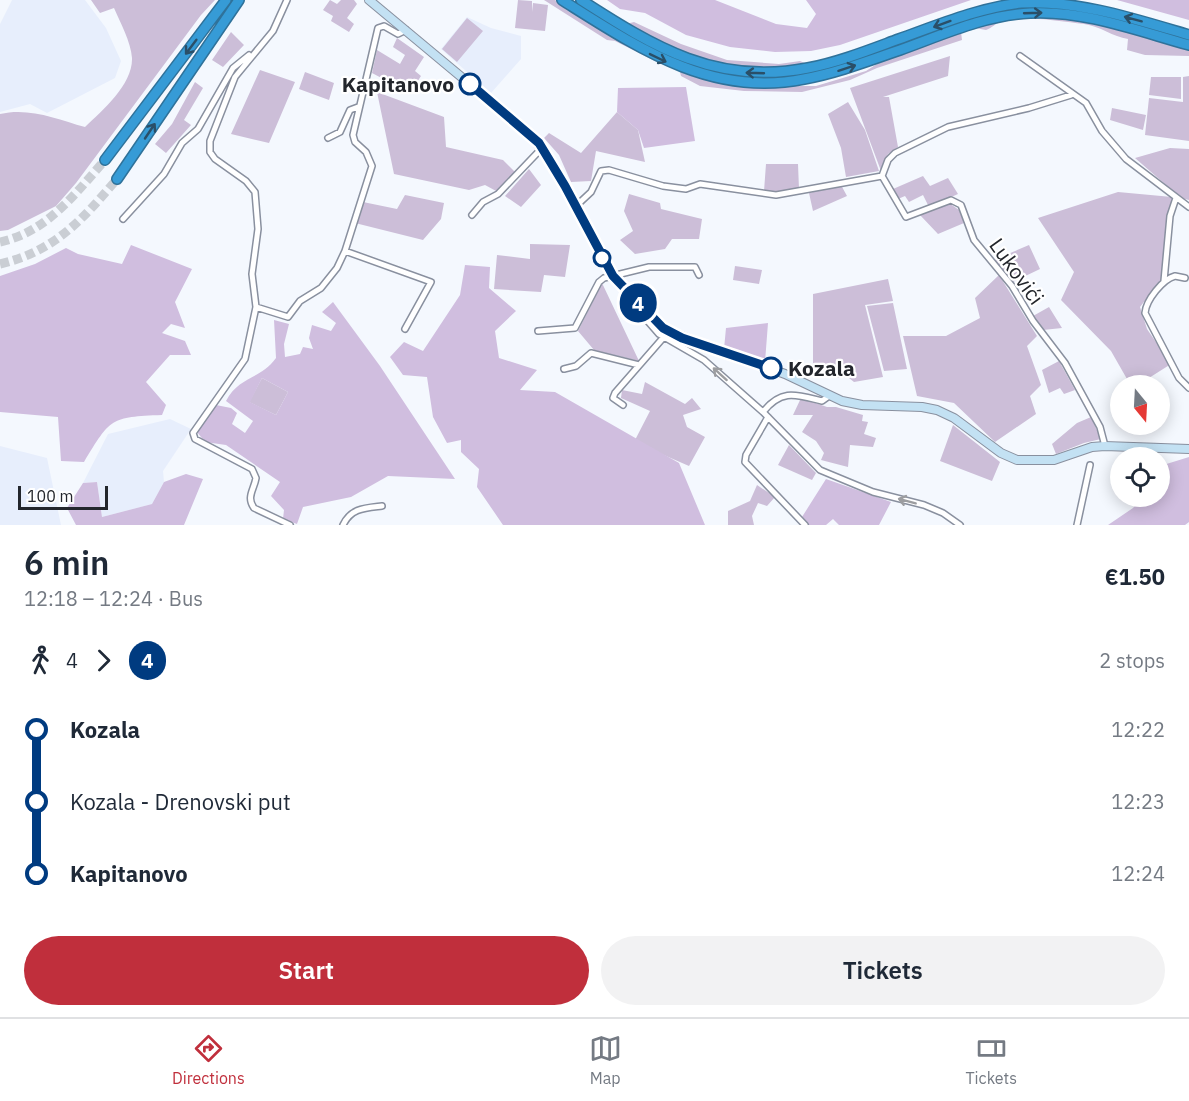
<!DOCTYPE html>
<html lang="en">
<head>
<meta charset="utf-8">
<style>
	:root { --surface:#fff; --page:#f2f2f3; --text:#1f2937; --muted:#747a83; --line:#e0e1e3; --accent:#c02f3c }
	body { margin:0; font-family:"IBM Plex Sans",sans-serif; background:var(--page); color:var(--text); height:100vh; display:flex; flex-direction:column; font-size:22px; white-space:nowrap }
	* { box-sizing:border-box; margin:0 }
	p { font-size:20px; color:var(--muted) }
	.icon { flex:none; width:33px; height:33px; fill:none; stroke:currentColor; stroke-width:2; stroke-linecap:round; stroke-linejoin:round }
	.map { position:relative; height:525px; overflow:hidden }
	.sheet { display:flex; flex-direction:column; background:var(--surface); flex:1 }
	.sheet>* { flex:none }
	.badge { padding:0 12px; border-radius:20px; font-size:21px; line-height:39px }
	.needle { width:39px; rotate:162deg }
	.buttons { position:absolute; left:1110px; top:375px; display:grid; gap:12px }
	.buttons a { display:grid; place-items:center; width:60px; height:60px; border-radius:50%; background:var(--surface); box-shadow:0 3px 15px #0003; font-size:30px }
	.scale { position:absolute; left:18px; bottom:15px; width:90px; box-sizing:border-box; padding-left:6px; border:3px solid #23262c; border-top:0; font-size:16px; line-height:21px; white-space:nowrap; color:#23262c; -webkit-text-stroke:4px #fff; paint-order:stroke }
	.map>.badge { position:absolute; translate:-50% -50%; box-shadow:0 0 0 3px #fff }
	.legs { display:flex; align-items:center; gap:9px; height:66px; padding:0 24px; font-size:20px }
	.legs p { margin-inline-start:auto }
	.summary { display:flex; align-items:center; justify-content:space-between; height:102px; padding:0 24px }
	h1 { font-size:33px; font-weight:600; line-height:45px }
	.button { display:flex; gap:12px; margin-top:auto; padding:12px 24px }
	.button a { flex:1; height:69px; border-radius:36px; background:var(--accent); color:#fff; font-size:24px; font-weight:600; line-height:69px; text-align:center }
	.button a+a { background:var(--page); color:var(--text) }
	ul { padding:0 24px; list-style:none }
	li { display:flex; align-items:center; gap:21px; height:72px; font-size:22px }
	li i { display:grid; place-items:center; width:9px; height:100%; margin:0 8px; background:currentColor }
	li i::after { content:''; width:15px; height:15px; margin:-8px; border:4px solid; border-radius:50%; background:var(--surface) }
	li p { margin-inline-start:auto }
	li:first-child i { background:linear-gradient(#0000 50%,currentColor 0) }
	li:last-child i { background:linear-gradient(currentColor 50%,#0000 0) }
	.tab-bar { display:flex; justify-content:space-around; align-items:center; height:84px; border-top:2px solid var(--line); background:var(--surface); font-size:16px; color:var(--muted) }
	.tab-bar a { display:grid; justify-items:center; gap:3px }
	.tab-bar .selected { color:var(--accent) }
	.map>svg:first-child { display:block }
</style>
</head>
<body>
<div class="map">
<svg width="1189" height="525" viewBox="0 0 1189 525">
	<rect width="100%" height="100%" fill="#f4f8fe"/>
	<path fill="#e7eefc" d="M12,0h73l21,28 15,33 -6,17 -68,35 -17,-9 -30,8v-88z
		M467,17l24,11 30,8v23l-30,34 -50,-44z
		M170,419l21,10 -28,42 1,11 -12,22 -50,13 -5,-35 -14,1 25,-49z
		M0,446l47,12 14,67h-61z"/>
	<path fill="#ccbed8" d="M91,0h124l-14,15 -125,168 -20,23 -48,24 -8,1v-117c29,-7 57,5 85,13 18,-17 48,-43 47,-69 -1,-16 -12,-36 -18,-50l-14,5z
		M330,0l7,4 4,-4h13l3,4 -10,14 7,6 -5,8 -18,-11 2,-5 -10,-6z
		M518,0l14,1v11l1,-9 15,2 -3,26 -30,-3z
		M544,0h11l102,62 -42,-21 -8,-1z
		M1024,17c57,-1 110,17 165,32v7l-44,-1 -18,-5 1,-11c-15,-2 -28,-13 -44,-15 -28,-3 -53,-9 -82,-2 -8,1 -9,6 -16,8l-11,-2z
		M467,18l16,13 -26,31 -15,-13z
		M634,22l47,22 46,16 52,4 21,-3 7,3c-70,12 -120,-6 -181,-40z
		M231,32l13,13 -21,22 -11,-7z
		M961,32l1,8 -85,28 -27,12 -48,12 -58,-1 -44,-5 -19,-10 -1,-4 26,8 35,6h75l50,-15 17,-11z
		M397,38l27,19 -9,14 6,5 -11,17 -38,-20 5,-23 23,14 5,-9 -12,-8z
		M950,56l-2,20 -65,21h6l9,50 -10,7 -7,17 -31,-83z
		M260,70l35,12 -26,61 -38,-9z
		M305,72l29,11 -5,17 -30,-11z
		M1189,76v65l-44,-6 4,-37 34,4v-25z
		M1151,77h30v22l-32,-4z
		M195,82l8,6 -19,32 7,5 -25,28 -11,-9 17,-20z
		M377,92l67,25 2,30 57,13 13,13 -18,19 -13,-7 -16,5 -75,-16z
		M848,102l17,28 14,41 -33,6 -5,-29 -13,-34z
		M1112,108l34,7 -3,15 -33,-10z
		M617,112l21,18 7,32 -49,-11 -5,30 -20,1 -12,-27 -15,-17 5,-5 32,20z
		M1170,148l19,1v51l-8,-2 -46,-40z
		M766,164h32l1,25 -20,4 -15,-2z
		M529,169l12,16 -20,22 -16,-11z
		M923,176l7,10 18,-8 10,16 -29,13 -6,-12 -14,7 -4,-6 -7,3 -5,-10z
		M841,185l6,11 -34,15 -4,-18z
		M1118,192l54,5 -9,80 -23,30 7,22 24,35 -30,19v2l-21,1v5l-3,-4 10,-8 -16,-28 -50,-51 13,-28 -36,-54z
		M629,194l31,9 1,6 41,10 -3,20h-27l-7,10 -30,5 -15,-14 13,-9 -9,-20z
		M405,195l39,8 -3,16 -18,21 -68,-17 8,-21 34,7z
		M949,203l10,7 5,13 -26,11 -18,-19z
		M530,244l40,1 -5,32 -21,-2 -3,17 -47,-3 3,-34 33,4z
		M1029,245l11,24 -27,13 -19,-22z
		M735,266l27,4 -3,14 -26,-4z
		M999,275l38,61 -10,10 14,39 -11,11 6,18 -41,28 -41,-39 -37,-7 -14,-60h43l34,-18 -5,-20z
		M888,279l5,22 -28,4 18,72 -29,5 -5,-4h-14l-22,-13v-71z
		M602,283l37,78 -45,-11 -16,-19z
		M893,303l14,66 -23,2 -17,-65z
		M1049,307l13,21 -19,2 -10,-14z
		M1059,361l16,29 -11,4 -4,-6 -11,5 -7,-23z
		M262,378l26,14 -12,23 -27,-13z
		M645,382l40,22 7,-6 9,11 -18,6 4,12 18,10 -16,29 -55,-24 16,-31 -29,-13 1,-8 20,4z
		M801,398l26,9h9l27,8 -1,6 6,1 -4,12 12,4 -3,9 -23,-2 -2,22 -27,-7 3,-7 -8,-12 -14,-9 11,-17h-20z
		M1091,417l10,22 -17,4 -28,11 -4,-10 25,-21z
		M953,425l47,37 -8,19 -52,-20z
		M789,445l27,28 -4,7 -34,-15z
		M757,485l18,12 -8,9 -9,-3 -6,13 2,9h-26v-14l22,-10z"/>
	<path fill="#d0bedf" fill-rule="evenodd" d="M607,0h108l61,24 31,4 9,-14 -10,-14h165l-131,45 -29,6 -36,1 -45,-5 -44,-12 -41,-22 -25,-4z
		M1117,0h72v20z
		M686,87l9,54 -51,7 -6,-18 -21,-18 1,-24z
		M131,245l61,24 -17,33 10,26 -14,-4 -9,9 23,8 6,14h-21l-24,27 20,23 -4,10c-52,2 -51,3 -78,47l-23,-1 -3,-44 -58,-5v-136l35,-12 31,-16 12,6 44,10z
		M465,265l25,2 -1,21 27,23 -21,20 4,27 38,12 -17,20 35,2 124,71 26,62h-202l-26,-38 2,-18 -18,-17v-12l-14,3 -14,-26 -6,-40 -24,-2 -13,-18 14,-15 19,9 37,-56z
		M333,302l47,64 75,113 -67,-3 -37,21 -48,10 -6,17 -14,-5 1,-9 -13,-14 9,-14 -54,-37 -21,-3 -8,-10 19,-27 15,3 6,5 -5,11 13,9 8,-12 -27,-20c13,-25 34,-21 50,-43l-2,-38 15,4 -5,20 1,13 15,-3 3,-7 10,2 -4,-11 3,-13 19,6 5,-8 -14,-11zM262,378l26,14 -12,23 -26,-13z
		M768,323l-3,39 -41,-13 2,-21z
		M1189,457v65l-4,3h-77l25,-17 9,-11 18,-1v-30z
		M186,474l17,5 -19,46h-108l-9,-17 16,-25 14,-1 5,35 50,-13 12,-22z
		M826,479l65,23 -12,23h-40l-6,-6 -7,6h-17l-7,-8z"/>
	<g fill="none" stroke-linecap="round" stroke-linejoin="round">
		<path stroke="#caced4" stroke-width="9" stroke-dasharray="9 4.5" stroke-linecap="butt" d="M0,242c47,-10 75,-48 105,-82
			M0,264c55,-13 82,-44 117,-85"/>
		<defs>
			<path id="street" d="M287,0l-14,31 -38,46 -25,64v11l5,7 31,22 9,11 3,37 -6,45 4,33 -11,52 -52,74 2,6 57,30 4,9c-2,12 -10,19 -2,30l36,17
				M1020,56l66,47 16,28 24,28 63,48
				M328,138l12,-6 10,-22 8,-3
				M882,176l24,41 45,-17 10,5 13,35 38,46 21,35 32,42 35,64 5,19
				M576,206l15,-14 10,-21 8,-1 54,16 23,3 14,-5 76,11 106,-19 6,-16 7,-7 53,-26 81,-19 42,-13
				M472,215l11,-13 15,-8 44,-46
				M123,219l41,-45 18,-31 16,-14 35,-61 16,-13
				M345,251l86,31 -26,47
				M1185,278l-10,-2c-12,3 -29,24 -30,37l34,65 10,10
				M1164,281l6,-65 6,-18
				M632,297v6l27,31 45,26 59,52 57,58 53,22 51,13 19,8 17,12
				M256,307l32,10 12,-16 21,-13 16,-20 8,-17 27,-85 -6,-14 -11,-10 -2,-7 25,-107 6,-2 14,8 8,-4
				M538,331l37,-3 24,-46 5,-4 45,-11h46l4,8
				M564,369l12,-3 15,-13 48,12
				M623,405l-10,-7 2,-5 48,-55
				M763,412c19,-24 34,-17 59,-11l7,-5
				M768,417l-22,38 -1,7 60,63
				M343,525c8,-17 22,-17 39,-19
				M1077,525l13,-60"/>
			<path id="secondary" d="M369,0l162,135 25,34 51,98 25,30 36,34 117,43 57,27 20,4 60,2 15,3 17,8 47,35 16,7h37l38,-13 13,-1 84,3"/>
			<path id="highway" d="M562,0c75,47 149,98 242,79 33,-6 64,-18 96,-29 42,-15 85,-35 130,-37 54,-3 108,18 159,32
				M581,0c73,47 136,86 227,68 31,-6 61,-18 91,-29 39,-14 79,-31 122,-36 57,-3 114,16 168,32
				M105,160l121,-160
				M117,179l122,-179"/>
		</defs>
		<use href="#street" stroke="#89909f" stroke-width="8"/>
		<use href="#secondary" stroke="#89909f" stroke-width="10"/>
		<use href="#highway" stroke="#2f729a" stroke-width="12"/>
		<use href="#street" stroke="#fff" stroke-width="5"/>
		<use href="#secondary" stroke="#c3e1f3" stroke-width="8"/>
		<use href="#highway" stroke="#369bd6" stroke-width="9"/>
	</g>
	<defs><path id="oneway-shaft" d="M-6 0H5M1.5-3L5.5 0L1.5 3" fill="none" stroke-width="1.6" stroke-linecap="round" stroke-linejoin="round" transform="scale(1.5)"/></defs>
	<g stroke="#2a4f68">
		<use href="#oneway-shaft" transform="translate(1033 13) rotate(-2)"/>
		<use href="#oneway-shaft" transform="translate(1133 19) rotate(-165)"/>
		<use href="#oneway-shaft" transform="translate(942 24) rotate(160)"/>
		<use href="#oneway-shaft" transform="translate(191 47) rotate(127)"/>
		<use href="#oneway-shaft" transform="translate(658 58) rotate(26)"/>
		<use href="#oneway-shaft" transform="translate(847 68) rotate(-18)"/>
		<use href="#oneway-shaft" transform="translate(755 73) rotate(-178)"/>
		<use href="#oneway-shaft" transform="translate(150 131) rotate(-56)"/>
	</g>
	<g stroke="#9c9da0">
		<use href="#oneway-shaft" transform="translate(720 374) rotate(-138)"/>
		<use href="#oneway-shaft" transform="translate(907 501) rotate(-165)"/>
	</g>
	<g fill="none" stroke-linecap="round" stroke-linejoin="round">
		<defs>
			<path id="line-1" d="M470,84l69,59 26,43 48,90 50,52 19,10 89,30"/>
		</defs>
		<use href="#line-1" stroke="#fff" stroke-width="14"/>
		<use href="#line-1" stroke="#003b80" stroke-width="9"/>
	</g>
	<g fill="#fff" stroke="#003b80" stroke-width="3">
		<circle cx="470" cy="84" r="10"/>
		<circle cx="602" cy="258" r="8"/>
		<circle cx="771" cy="368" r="10"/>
	</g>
	<g text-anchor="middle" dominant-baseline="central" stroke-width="4.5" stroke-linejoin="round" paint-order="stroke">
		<g font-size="21" font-weight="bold" fill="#23262c" stroke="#fff" text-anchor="end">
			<text x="454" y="84">Kapitanovo</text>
			<text x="788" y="368" text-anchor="start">Kozala</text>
		</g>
		<g font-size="21" fill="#23262c" stroke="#fff">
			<text transform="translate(1017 271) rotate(54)">Lukovići</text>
		</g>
	</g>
</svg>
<div class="buttons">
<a><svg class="needle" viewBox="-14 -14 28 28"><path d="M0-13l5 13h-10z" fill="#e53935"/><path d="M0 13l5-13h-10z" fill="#747a83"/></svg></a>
<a><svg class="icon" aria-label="locate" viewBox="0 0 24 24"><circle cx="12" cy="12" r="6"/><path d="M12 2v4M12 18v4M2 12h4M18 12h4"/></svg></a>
</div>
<div class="scale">100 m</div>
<b class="badge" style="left:638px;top:303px;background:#003b80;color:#fff">4</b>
</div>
<section class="sheet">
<div class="summary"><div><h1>6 min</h1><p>12:18 – 12:24 · Bus</p></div><b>€1.50</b></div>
<div class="legs"><svg class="icon" aria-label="walk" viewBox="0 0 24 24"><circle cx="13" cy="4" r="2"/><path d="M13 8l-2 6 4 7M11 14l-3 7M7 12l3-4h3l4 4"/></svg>4<svg class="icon" aria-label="forward" viewBox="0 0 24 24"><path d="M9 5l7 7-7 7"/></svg><b class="badge" style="background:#003b80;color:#fff">4</b><p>2 stops</p></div>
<ul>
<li><i style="color:#003b80"></i><b>Kozala</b><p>12:22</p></li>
<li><i style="color:#003b80"></i><span>Kozala - Drenovski put</span><p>12:23</p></li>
<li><i style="color:#003b80"></i><b>Kapitanovo</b><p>12:24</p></li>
</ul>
<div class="button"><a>Start</a><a>Tickets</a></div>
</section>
<nav class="tab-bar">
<a class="selected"><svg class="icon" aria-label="directions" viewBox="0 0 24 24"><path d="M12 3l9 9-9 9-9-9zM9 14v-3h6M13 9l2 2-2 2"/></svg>Directions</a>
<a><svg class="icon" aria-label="map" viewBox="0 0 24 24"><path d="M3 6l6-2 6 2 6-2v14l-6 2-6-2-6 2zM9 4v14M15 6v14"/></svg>Map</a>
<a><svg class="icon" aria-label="tickets" viewBox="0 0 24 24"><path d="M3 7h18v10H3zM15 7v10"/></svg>Tickets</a>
</nav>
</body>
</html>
